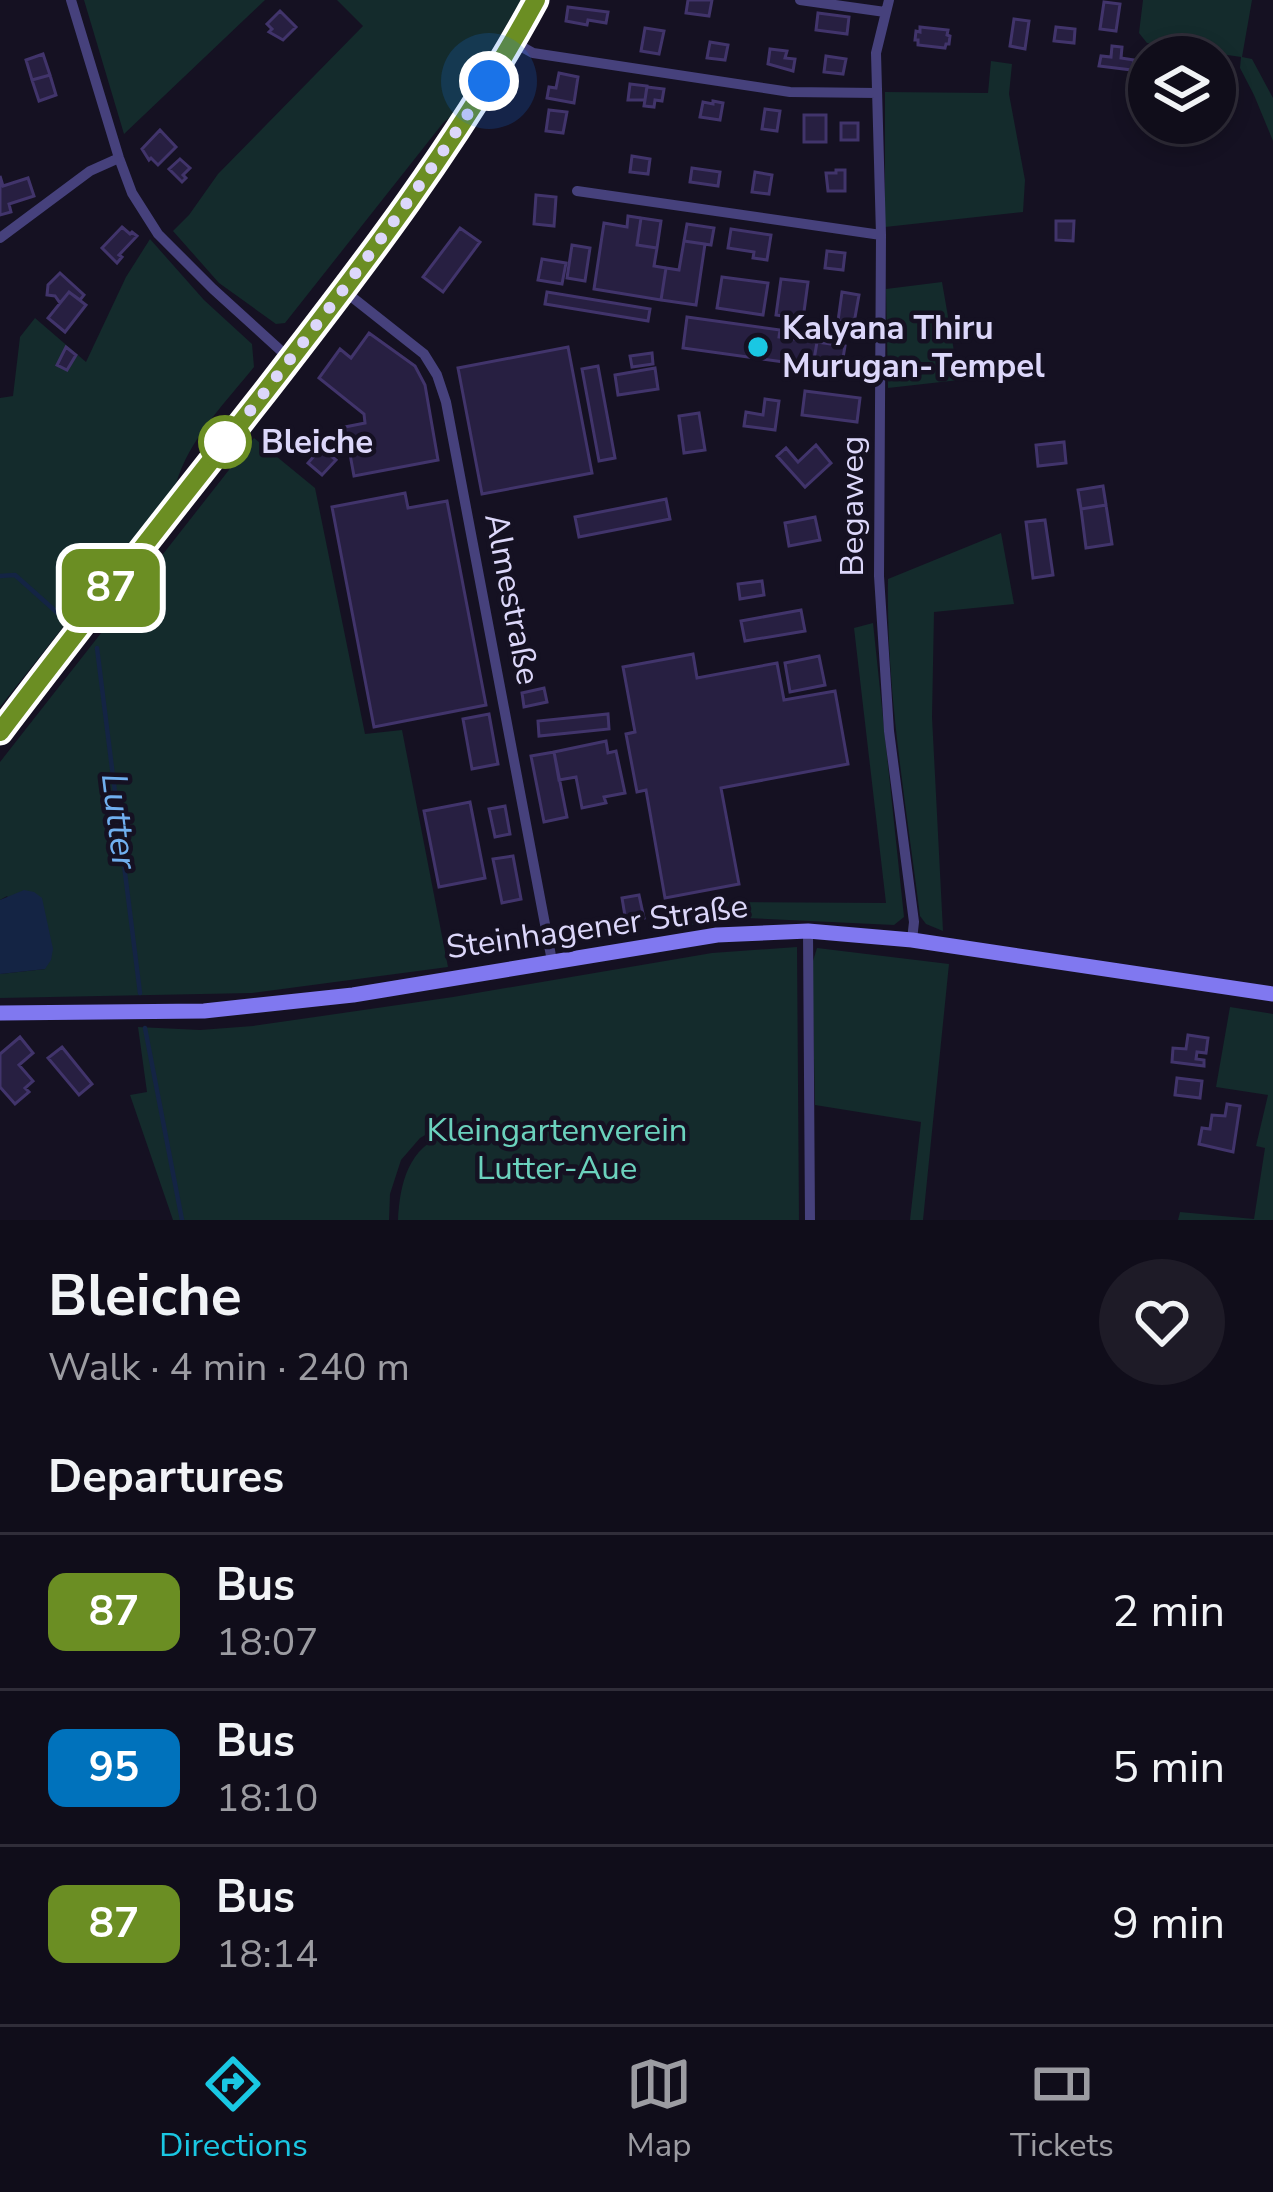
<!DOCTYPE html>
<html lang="en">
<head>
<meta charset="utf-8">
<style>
	:root { --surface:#100d1a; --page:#1e1b27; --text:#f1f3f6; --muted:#9c9ca2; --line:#302d39; --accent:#1ac7e3 }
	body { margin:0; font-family:"Nunito Sans",sans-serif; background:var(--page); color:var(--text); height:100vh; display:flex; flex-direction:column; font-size:45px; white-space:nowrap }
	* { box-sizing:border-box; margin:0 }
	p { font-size:39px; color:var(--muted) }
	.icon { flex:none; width:66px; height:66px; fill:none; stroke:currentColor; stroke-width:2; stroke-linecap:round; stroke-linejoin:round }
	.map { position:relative; height:1220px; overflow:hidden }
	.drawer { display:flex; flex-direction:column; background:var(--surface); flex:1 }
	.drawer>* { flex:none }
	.badge { padding:0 24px; border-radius:18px; font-size:42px; line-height:78px }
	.fabs { position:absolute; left:1128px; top:36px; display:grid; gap:24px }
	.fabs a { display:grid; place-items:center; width:108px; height:108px; border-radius:50%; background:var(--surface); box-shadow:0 6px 18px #0003,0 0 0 3px var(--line); font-size:60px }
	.you { position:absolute; width:60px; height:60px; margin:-30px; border:9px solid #fff; border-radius:50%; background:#1a73e8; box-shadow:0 0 0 18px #1a73e833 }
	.map>.badge { position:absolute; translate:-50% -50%; box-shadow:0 0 0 6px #fff }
	h2 { padding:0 48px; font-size:45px; line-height:108px }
	.round { display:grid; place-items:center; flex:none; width:126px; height:126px; border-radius:63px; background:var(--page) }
	.head { display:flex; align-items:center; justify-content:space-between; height:204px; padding:0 48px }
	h1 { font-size:57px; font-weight:700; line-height:90px }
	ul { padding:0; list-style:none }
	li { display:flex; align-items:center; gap:36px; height:156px; padding:0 48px; border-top:3px solid var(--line) }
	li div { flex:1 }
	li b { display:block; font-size:45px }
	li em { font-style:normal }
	li .badge { min-width:132px; font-weight:700; text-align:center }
	.menu { display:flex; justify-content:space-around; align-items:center; height:168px; border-top:3px solid var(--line); background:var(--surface); font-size:33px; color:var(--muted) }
	.menu a { display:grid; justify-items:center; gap:6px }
	.menu .current { color:var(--accent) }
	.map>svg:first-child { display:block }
</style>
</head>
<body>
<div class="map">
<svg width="1273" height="1220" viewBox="0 0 1273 1220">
	<rect width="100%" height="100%" fill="#151122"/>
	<path fill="#142b2c" d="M84,0h181l-141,134z
		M337,0h184l-65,112 -13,11 -158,200 -9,1 -57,-41 -46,-52 16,-16 29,-41 145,-148z
		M1143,0h109l-10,57 10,2 21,39v43l-19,-46 -14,-27 1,-11 -94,-14 -8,-10z
		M991,61l21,3 -3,30 16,86 -2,32 -138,15v-135l103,1z
		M150,239l54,61 48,44 2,23c-29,36 -65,72 -78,117l-176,223v-309l13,-2 7,-59 15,-19 51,44 40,-85z
		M942,282l17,98 -71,8 -2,-99z
		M254,438l61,50 50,246 37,-4 46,237 -196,26 -252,5v-24l45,-5 -38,-73 -7,4v-138z
		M1001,533l13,71 -80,8 -2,105 11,214 -17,-7 -6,-8c-14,-112 -34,-225 -32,-337z
		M873,623l31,294 -10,8 -148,-7 -93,12 -3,-15 74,-13 162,1 -32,-275z
		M797,947l2,273h-401c2,-37 10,-72 49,-87 9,-3 20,-4 29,-6l-31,-3 -25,14 -19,22 -11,34 -1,26h-216l-43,-125 17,-3 -9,-65 62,3 53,-4 200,-29 259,-44z
		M817,948l132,16 -26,256h-13l11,-98 -106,-17 -3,-141z
		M1230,1007l43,7v206h-95l2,-8 74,7 11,-71 -9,-2 12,-51 -52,-8z"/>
	<path fill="#142444" d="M24,890l10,2 8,6 11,51 -2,11 -6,9 -45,5v-74z"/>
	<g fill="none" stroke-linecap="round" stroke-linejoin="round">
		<path stroke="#142444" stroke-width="4.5" d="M0,576l15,-1 46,41
			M97,648l43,345
			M145,1028l37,192"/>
	</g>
	<path fill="#271f41" stroke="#41346b" stroke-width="3" d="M688,0h24l-3,16 -23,-3z
		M1104,2l16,2 -4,27 -16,-2z
		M568,7l40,5 -2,11 -18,-3 -1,5 -21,-4z
		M280,11l16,16 -13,13 -14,-8 3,-3 -5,-5z
		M818,13l31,4 -2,17 -31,-4z
		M1014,19l15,2 -4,28 -15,-3z
		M920,27l28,3 -1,5 3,1 -1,8h-3l-1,4 -27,-3v-5h-3l1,-9 4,1z
		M1056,27l19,2 -1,14 -20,-2z
		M645,28l19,3 -5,23 -18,-3z
		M710,42l18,3 -3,15 -18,-2z
		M1112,46l10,1 -1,11 13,2 -2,10 -33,-4 2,-10 10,1z
		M770,49l17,2 -2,7 10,1 -2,12 -25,-7z
		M43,54l7,21 -18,5 -6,-20z
		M826,56l20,3 -3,15 -19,-2z
		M559,73l19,4 -4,26 -27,-5 2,-11 7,1z
		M50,75l6,20 -17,6 -7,-21z
		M630,84l17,2 -2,14h-17z
		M647,87l17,2 -2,12 -7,-1 -1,7 -10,-1z
		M713,101l10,2 -3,17 -20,-3 3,-15 10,2z
		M765,109l15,2 -3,20 -15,-2z
		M549,110l18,2 -4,21 -17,-2z
		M804,115h22v27h-22z
		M841,123h17v17h-17z
		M160,130l16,17 -18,18 -7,-7 -2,2 -7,-11z
		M632,156l18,3 -2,15 -18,-2z
		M180,159l10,9 -7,7 3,3 -4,4 -13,-13z
		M692,168l28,4 -2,14 -28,-4z
		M836,170h9v21h-17l-2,-18h10z
		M755,172l17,3 -3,19 -17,-2z
		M0,176l3,10 25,-8 6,18 -25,8 2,8 -11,3z
		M536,195l20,2 -2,29 -20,-2z
		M628,216l13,2 -4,27 20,3 -3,18 12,2 -5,32 -67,-11 10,-66 23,4z
		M641,218l20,3 -4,27 -20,-3z
		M1056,221h18l-1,20 -17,-1z
		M687,224l27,4 -3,17 -27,-4z
		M122,227l8,7 2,-2 5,4 -18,19 3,2 -5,6 -15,-15z
		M460,228l20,14 -37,50 -20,-15z
		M731,229l40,6 -4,25 -14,-2 1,-6 -26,-4z
		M684,241l21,3 -9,61 -35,-5 5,-32 13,2z
		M572,245l18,3 -5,33 -18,-3z
		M827,251l18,2 -2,17 -18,-2z
		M542,259l24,4 -4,21 -24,-4z
		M60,273l24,22 -4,5 -11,-8 -9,11 -5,-7 -8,-1 1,-10z
		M722,277l46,6 -5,32 -46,-7z
		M781,279l27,3 -5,37 -27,-4z
		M69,292l17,13 -21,27 -17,-14z
		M547,292l103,17 -2,12 -103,-17z
		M842,292l17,3 -5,28 -16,-2z
		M687,317l93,13 -1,7 38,5 -4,24 -130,-18z
		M369,333l46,33 10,19 13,75 -84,16 -9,-49 20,-4 -1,-9 -45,-36 21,-29 11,9z
		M817,342l28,4 -4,24 -28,-4z
		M66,347l10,8 -9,15 -10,-5z
		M568,347l24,126 -110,21 -24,-126z
		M652,353l1,11 -21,3 -2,-11z
		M598,366l17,92 -16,3 -17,-92z
		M655,368l3,21 -40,6 -3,-20z
		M805,391l55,7 -3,24 -55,-7z
		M765,399l14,2 -4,29 -31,-4 2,-14 17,3z
		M699,413l6,37 -21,3 -5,-37z
		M1064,442l2,21 -28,3 -2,-21z
		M816,445l15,18 -26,24 -28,-31 9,-8 12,14z
		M321,448l15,12 -14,15 -14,-12z
		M1103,486l3,19 -25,4 -3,-19z
		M405,493l3,15 39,-7 39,204 -112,22 -42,-220z
		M666,499l4,20 -91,18 -4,-20z
		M1106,505l6,39 -26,4 -5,-39z
		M815,517l5,23 -31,6 -4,-23z
		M1045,520l8,55 -20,3 -7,-56z
		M762,581l2,14 -24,4 -2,-15z
		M801,610l4,21 -60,10 -4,-20z
		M693,654l4,24 80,-15 7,37 51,-9 13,73 -127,24 18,96 -74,14 -19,-108 -9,2 -11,-58 9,-2 -12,-65z
		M819,656l6,29 -35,7 -5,-29z
		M544,688l3,14 -23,5 -2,-14z
		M489,714l9,50 -26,5 -9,-50z
		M608,714l1,15 -70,7 -1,-15z
		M606,741l2,12 8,-2 9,42 -21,4 2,6 -24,5 -6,-31 -17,3 -5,-28z
		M554,752l13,65 -23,5 -13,-66z
		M470,802l15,76 -46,9 -15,-76z
		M505,806l5,28 -15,3 -6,-28z
		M513,856l8,43 -19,4 -9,-44z
		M639,895l5,23 -18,4 -4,-24z
		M1188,1035l20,3 -2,15 -9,-1 -1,7 8,1v6l-32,-4 1,-14 13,1z
		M20,1037l13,16 -14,12 14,16 -8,7 4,4 -14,12 -15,-17v-33z
		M62,1047l30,37 -13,11 -31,-37z
		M1177,1078l25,3 -2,17 -25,-3z
		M1227,1104l13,2 -7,46 -34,-8 3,-16 8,1 2,-14 13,1z"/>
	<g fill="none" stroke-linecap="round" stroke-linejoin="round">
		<path stroke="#46417c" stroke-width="10" d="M71,0l48,158 13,35 26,41 55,55 77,70
			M800,0l85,12
			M889,0l-13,53 5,182 -2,341 10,155 25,191 -2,18
			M513,42l20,11 257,39 87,1
			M577,191l304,44
			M0,238l90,-67 29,-13
			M343,290l81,64 13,21 9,27 106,559
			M808,931l2,289"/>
		<path stroke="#8078f0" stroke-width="15" d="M0,732c85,-112 172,-223 259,-333 100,-128 200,-256 277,-399
			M0,1013l204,-2 149,-16 364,-60 91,-4 104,9 361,54"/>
	</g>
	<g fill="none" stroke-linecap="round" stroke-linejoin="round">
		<defs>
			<path id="line" d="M0,732c87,-115 176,-227 265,-340 98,-126 195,-252 271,-392"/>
		</defs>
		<use href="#line" stroke="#fff" stroke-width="27"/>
		<use href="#line" stroke="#6b8e23" stroke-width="18"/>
		<path stroke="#dcd7fa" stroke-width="12" stroke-dasharray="0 21.6" d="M225,442l-7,10c94,-121 189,-241 271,-371"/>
	</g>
	<circle fill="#1ac7e3" stroke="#151122" stroke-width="4.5" cx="758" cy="347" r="12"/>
	<circle fill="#fff" stroke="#6b8e23" stroke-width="6" cx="225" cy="442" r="24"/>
	<g text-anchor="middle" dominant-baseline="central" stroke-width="9" stroke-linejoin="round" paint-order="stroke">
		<g font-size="33" font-weight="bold" fill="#dcd7fa" stroke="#151122" text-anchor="start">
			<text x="782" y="328">Kalyana Thiru<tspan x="782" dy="38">Murugan-Tempel</tspan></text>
		</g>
		<g font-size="33" font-weight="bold" fill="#dcd7fa" stroke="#151122" text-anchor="start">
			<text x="261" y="442">Bleiche</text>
		</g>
		<g font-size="33" fill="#dcd7fa" stroke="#151122">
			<text transform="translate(852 506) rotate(-90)">Begaweg</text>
			<text transform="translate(512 599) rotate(79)">Almestraße</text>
			<text transform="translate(597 927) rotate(-8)">Steinhagener Straße</text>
		</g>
		<g font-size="33" fill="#6bd2bd" stroke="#151122">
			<text x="557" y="1130">Kleingartenverein<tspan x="557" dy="38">Lutter-Aue</tspan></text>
		</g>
		<g font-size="36" font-style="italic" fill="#70afef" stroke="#151122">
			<text transform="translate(119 821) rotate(83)">Lutter</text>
		</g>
	</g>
</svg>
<div class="fabs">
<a><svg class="icon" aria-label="layers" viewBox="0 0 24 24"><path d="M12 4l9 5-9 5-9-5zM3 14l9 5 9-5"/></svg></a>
</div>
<div class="you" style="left:489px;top:81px"></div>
<b class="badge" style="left:111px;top:588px;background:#6b8e23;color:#fff">87</b>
</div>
<section class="drawer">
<div class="head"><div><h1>Bleiche</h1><p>Walk · 4 min · 240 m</p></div><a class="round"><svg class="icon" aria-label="heart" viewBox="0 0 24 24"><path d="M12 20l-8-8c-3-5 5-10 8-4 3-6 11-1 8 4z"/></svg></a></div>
<h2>Departures</h2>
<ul>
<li><span class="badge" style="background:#6b8e23;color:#fff">87</span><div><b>Bus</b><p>18:07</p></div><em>2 min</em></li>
<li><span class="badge" style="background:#0072bc;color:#fff">95</span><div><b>Bus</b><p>18:10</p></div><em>5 min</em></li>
<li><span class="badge" style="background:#6b8e23;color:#fff">87</span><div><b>Bus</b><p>18:14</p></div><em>9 min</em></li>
</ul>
</section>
<nav class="menu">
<a class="current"><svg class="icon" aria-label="directions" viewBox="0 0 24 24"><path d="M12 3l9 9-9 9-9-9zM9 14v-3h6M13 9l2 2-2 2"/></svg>Directions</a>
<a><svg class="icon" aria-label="map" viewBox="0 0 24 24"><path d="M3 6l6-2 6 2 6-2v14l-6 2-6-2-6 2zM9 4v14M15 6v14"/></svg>Map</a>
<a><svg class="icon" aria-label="tickets" viewBox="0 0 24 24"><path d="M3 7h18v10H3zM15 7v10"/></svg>Tickets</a>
</nav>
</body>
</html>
